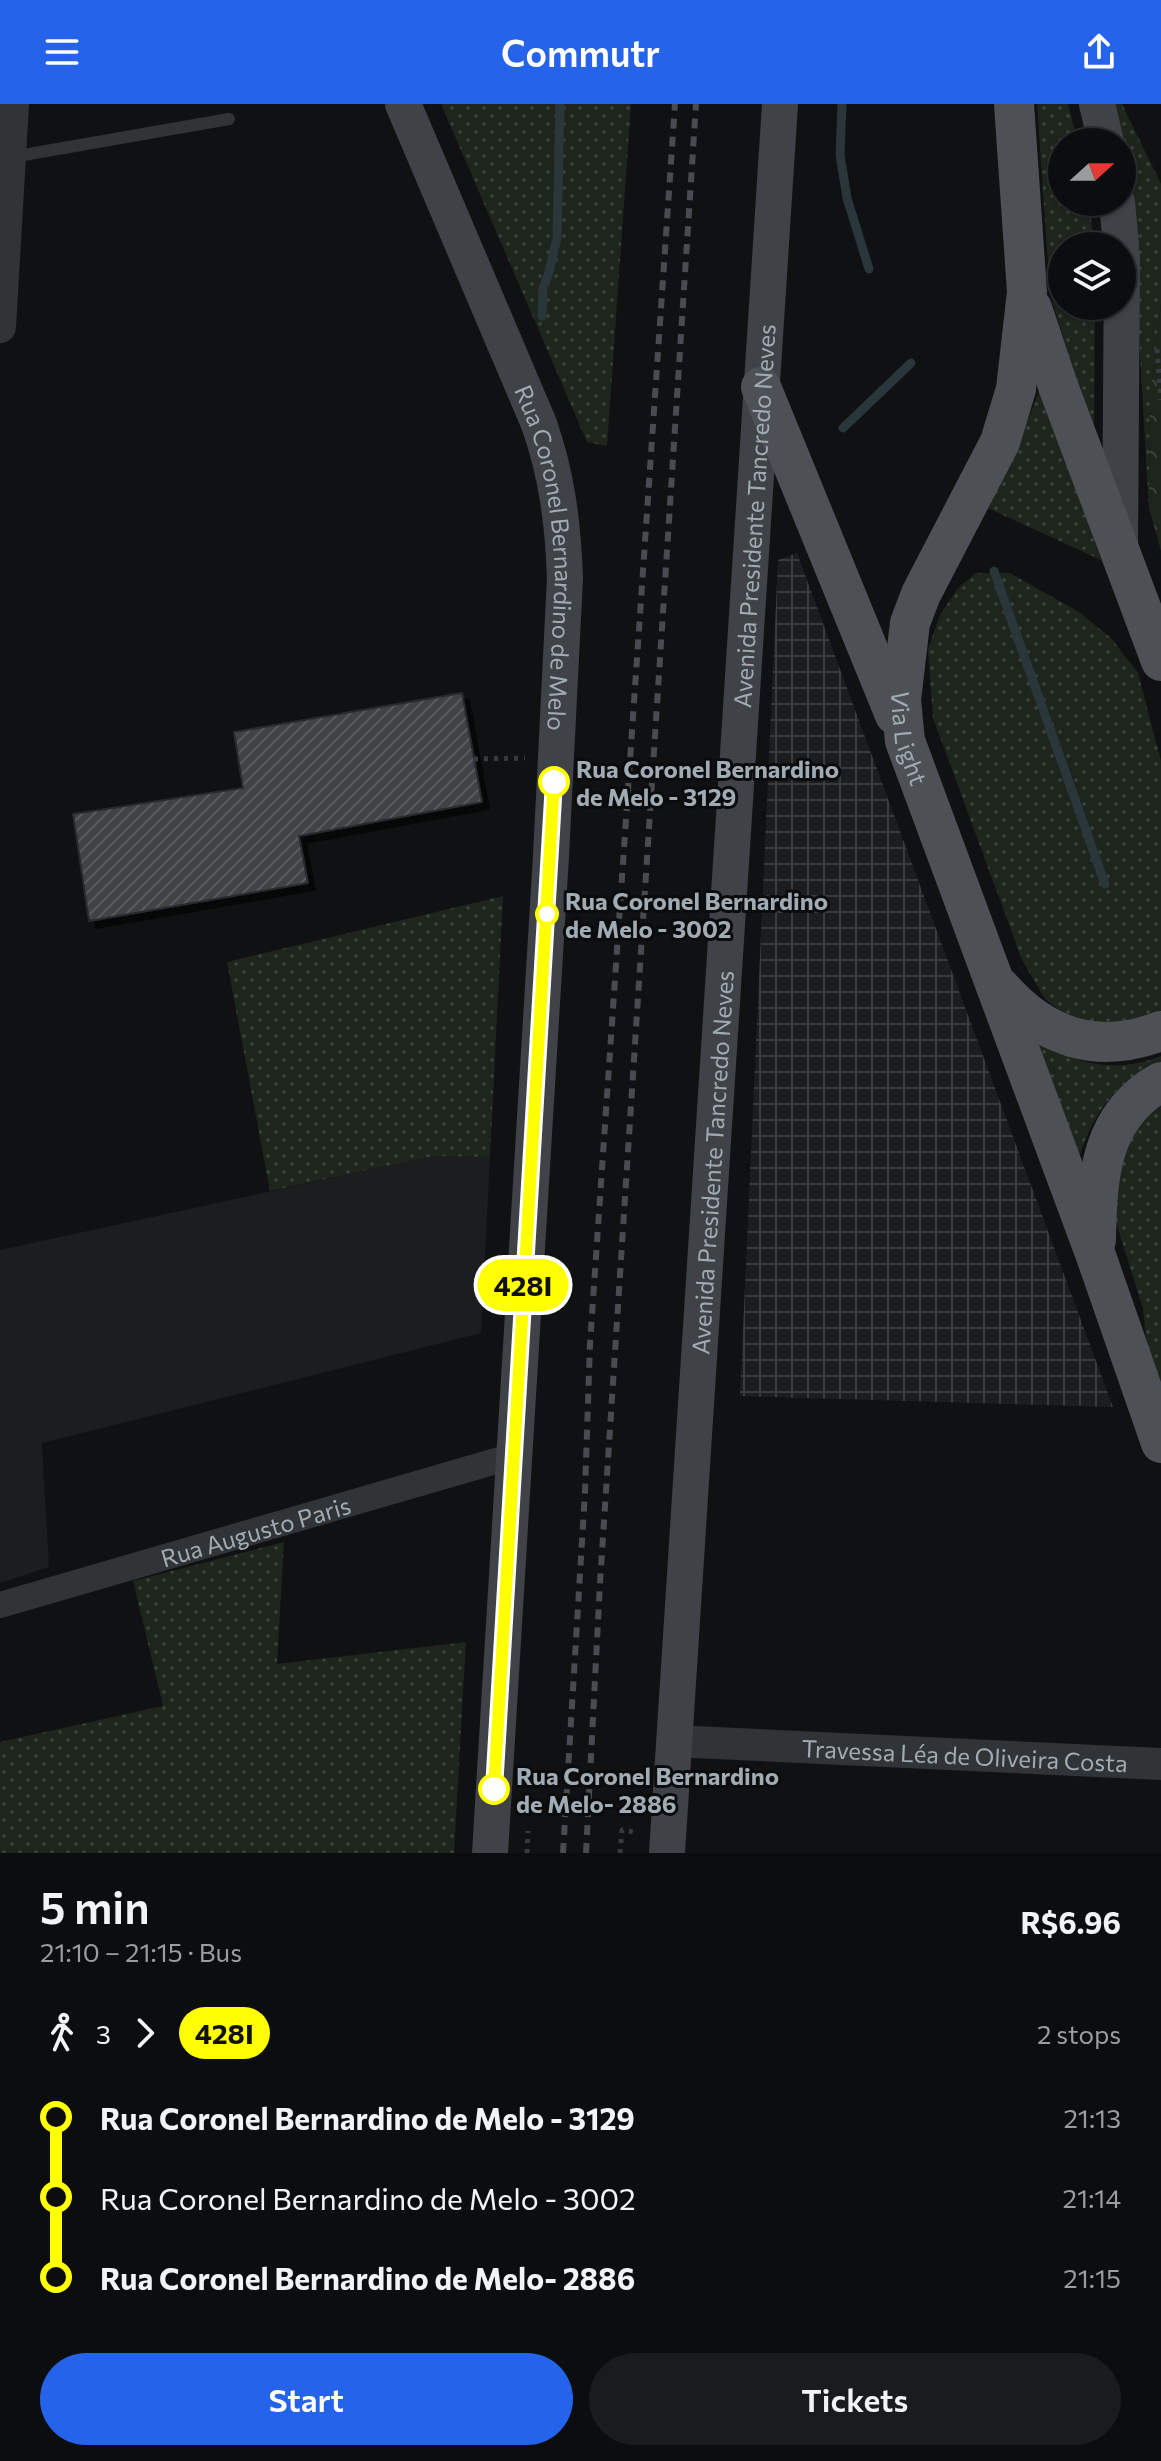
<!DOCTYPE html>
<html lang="en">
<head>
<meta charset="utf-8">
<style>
	:root { --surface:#0c0d0e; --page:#1a1b1c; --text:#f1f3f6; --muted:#9a9c9e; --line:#2c2d2e; --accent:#2563eb }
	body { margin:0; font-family:Commissioner,sans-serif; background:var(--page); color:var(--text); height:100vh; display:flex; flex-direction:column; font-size:30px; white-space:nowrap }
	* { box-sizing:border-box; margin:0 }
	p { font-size:26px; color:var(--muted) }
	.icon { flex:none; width:44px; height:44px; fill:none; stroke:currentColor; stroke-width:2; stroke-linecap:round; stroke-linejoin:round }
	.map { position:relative; height:1749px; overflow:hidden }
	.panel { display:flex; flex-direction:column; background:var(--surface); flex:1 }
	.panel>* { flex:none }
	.badge { padding:0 16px; border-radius:26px; font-size:28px; line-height:52px }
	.needle { width:52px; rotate:69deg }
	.controls { position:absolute; left:1048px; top:24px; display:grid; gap:16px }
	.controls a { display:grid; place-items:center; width:88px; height:88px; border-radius:50%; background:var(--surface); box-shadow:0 2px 6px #0004,0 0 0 2px var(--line); font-size:40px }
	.map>.badge { position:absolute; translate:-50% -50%; box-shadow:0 0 0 4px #fff }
	.legs { display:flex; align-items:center; gap:12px; height:88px; padding:0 40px; font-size:26px }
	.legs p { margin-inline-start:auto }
	.overview { display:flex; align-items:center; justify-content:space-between; height:136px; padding:0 40px }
	h1 { font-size:44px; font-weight:600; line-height:60px }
	.button { display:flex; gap:16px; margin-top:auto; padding:16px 40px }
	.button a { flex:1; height:92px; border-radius:48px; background:var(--accent); color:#fff; font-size:32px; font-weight:600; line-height:92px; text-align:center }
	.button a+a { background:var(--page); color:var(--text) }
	ul { padding:0 40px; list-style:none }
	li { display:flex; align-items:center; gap:28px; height:80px; font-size:30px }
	li i { display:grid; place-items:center; width:12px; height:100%; margin:0 10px; background:currentColor }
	li i::after { content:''; width:20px; height:20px; margin:-10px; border:6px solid; border-radius:50%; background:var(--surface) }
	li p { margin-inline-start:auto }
	li:first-child i { background:linear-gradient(#0000 50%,currentColor 0) }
	li:last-child i { background:linear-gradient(currentColor 50%,#0000 0) }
	header { display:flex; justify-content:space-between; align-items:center; height:104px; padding:0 40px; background:var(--accent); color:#fff; font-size:36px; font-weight:600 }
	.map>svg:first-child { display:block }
</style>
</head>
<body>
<header><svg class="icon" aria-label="menu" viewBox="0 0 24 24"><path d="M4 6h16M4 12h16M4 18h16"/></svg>Commutr<svg class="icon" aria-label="share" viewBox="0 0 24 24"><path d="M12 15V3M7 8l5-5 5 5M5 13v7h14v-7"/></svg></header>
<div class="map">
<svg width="1161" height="1749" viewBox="0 0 1161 1749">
	<defs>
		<pattern id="industrial-grid" width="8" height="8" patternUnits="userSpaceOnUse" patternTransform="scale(2)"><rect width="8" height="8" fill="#1c1d1f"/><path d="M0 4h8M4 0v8" fill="none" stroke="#3a3b3d"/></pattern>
		<pattern id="grass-dots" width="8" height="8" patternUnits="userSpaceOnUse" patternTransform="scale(2)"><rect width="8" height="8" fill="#1d251d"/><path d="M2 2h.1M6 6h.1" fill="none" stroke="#3b423b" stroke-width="1.8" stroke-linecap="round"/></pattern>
		<pattern id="park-crowns" width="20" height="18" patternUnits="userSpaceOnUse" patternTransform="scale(2)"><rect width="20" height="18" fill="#1d251d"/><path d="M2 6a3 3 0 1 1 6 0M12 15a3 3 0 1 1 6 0" fill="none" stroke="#3b423b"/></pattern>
		<pattern id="building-hatch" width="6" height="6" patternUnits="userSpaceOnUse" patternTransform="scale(2)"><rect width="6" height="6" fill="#3f4245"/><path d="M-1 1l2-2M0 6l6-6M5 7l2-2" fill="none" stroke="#585b5d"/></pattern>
		<filter id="shadow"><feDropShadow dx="7" dy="7" stdDeviation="0" flood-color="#0009"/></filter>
	</defs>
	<rect width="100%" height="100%" fill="#101112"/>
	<path fill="#1c1d1f" d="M434,1052l56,1 -9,176 -439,110 7,124 -49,16v-333z"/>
	<path fill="url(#industrial-grid)" d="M797,449l316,854 -373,-11 38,-836z"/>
	<path fill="url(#grass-dots)" d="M441,0h190l-24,342 -20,-4z
		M1037,0h31l10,38h-16v60h28l3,44h-31v60h33l-1,131 -44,-143z
		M1111,0h11l39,80v120l-11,93 -1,111 -15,-255 -12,-78v-33z
		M1041,283l60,173 -118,-54 32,-54z
		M976,469h34l69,39 32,26 27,35 23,88v254l-59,12 -30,-7 -27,-21 -23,-39 -89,-242 -5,-69 12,-34 18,-27z
		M503,792l-13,261 -56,-1 -164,35 -43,-229z
		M1031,933c41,26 82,38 130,19v8c-49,17 -71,56 -85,103z
		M1161,1002v295l-12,-31 -6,-61 -35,-112 8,-31 24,-43z
		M284,1438l-7,122 189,-22 -12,211h-454v-111l163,-36 -30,-125z"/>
	<path fill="url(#park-crowns)" d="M1161,200v247l-12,-43 1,-111z"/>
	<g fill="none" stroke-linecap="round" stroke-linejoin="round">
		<path stroke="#2a363a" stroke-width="9" d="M842,0l-2,51 7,43 22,71
			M542,212l1,-27 6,-17 8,-34 3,-134
			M843,324l68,-65
			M994,467l111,313"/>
	</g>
	<path fill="url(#building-hatch)" stroke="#2a2b2e" stroke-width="2" filter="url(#shadow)" d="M462,589l20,109 -183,34 9,47 -219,38 -16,-107 170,-26 -9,-56z"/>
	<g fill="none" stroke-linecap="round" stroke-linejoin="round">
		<path stroke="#373b3e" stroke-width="5" stroke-dasharray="4 6" stroke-linecap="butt" d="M1157,245l4,51
			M474,655l51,-1
			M527,1749l1,-22
			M620,1749l2,-23 12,2 -1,4"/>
		<path stroke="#313437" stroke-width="12" d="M12,53l217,-38"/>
		<path stroke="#313437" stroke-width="26" id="s1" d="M0,1501l513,-149"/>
		<g stroke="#313437" stroke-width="32">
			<path d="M0,223l13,-223"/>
			<path id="s2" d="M673,1637l488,23"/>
		</g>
		<g stroke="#3f4347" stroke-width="36">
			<path id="s3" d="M403,0l136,320c18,51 24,100 26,154l-14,278 -61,997"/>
			<path d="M1097,0l9,38"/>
			<path d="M1117,98l4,44"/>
			<path d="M1120,442l2,-289"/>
			<path id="s4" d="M667,1749l113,-1749"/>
		</g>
		<g stroke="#4d5156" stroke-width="40">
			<path id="s5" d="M1014,0l13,188 -11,97 -16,53 -79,152 -11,29 -9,77 4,41 191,515 65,187"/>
			<path d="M1032,204l26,78 103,275"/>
			<path d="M761,283l134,328"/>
			<path d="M999,882c44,51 97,70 162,45"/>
			<path d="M1096,1136c1,-63 4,-124 65,-158"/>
		</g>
		<path stroke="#484c50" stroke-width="6" stroke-dasharray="10 8" stroke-linecap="butt" d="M563,1749l22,-361 5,-148 85,-1240
			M586,1749l14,-270 96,-1479"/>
	</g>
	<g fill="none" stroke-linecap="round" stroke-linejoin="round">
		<defs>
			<path id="line-1" d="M494,1685l60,-1007"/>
		</defs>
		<use href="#line-1" stroke="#fff" stroke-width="18"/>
		<use href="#line-1" stroke="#ff0" stroke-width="12"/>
	</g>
	<g fill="#fff" stroke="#ff0" stroke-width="4">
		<circle cx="554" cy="678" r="14"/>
		<circle cx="547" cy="810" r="10"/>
		<circle cx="494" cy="1685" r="14"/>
	</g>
	<g text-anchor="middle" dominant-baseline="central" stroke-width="6" stroke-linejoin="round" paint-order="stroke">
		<g font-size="24" fill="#a1abb3" stroke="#0b0c0d">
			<text stroke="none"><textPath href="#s4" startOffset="1340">Avenida Presidente Tancredo Neves</textPath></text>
			<text stroke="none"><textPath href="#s3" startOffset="482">Rua Coronel Bernardino de Melo</textPath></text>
			<text stroke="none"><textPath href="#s5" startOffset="660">Via Light</textPath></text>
			<text stroke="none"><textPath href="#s4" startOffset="692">Avenida Presidente Tancredo Neves</textPath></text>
			<text stroke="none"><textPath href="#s1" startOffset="266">Rua Augusto Paris</textPath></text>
			<text stroke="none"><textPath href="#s2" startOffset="292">Travessa Léa de Oliveira Costa</textPath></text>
		</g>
		<g font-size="24" font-weight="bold" fill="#a1abb3" stroke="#0b0c0d" text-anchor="start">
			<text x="576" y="664">Rua Coronel Bernardino<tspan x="576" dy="28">de Melo - 3129</tspan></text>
			<text x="565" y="796">Rua Coronel Bernardino<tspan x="565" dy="28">de Melo - 3002</tspan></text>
			<text x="516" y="1671">Rua Coronel Bernardino<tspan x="516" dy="28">de Melo- 2886</tspan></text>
		</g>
	</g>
</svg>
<div class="controls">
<a><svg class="needle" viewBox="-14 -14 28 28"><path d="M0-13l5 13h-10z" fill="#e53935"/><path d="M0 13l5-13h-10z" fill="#9a9c9e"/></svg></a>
<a><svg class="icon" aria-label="layers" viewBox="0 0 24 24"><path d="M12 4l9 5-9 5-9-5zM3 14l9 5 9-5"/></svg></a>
</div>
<b class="badge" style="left:523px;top:1181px;background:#ff0;color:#111">428I</b>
</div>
<section class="panel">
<div class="overview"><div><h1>5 min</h1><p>21:10 – 21:15 · Bus</p></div><b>R$6.96</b></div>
<div class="legs"><svg class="icon" aria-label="walk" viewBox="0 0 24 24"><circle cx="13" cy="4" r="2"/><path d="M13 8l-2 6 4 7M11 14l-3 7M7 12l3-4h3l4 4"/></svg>3<svg class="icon" aria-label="forward" viewBox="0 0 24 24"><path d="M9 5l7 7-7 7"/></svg><b class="badge" style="background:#ff0;color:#111">428I</b><p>2 stops</p></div>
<ul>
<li><i style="color:#ff0"></i><b>Rua Coronel Bernardino de Melo - 3129</b><p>21:13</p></li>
<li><i style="color:#ff0"></i><span>Rua Coronel Bernardino de Melo - 3002</span><p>21:14</p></li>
<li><i style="color:#ff0"></i><b>Rua Coronel Bernardino de Melo- 2886</b><p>21:15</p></li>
</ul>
<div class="button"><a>Start</a><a>Tickets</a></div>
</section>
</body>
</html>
